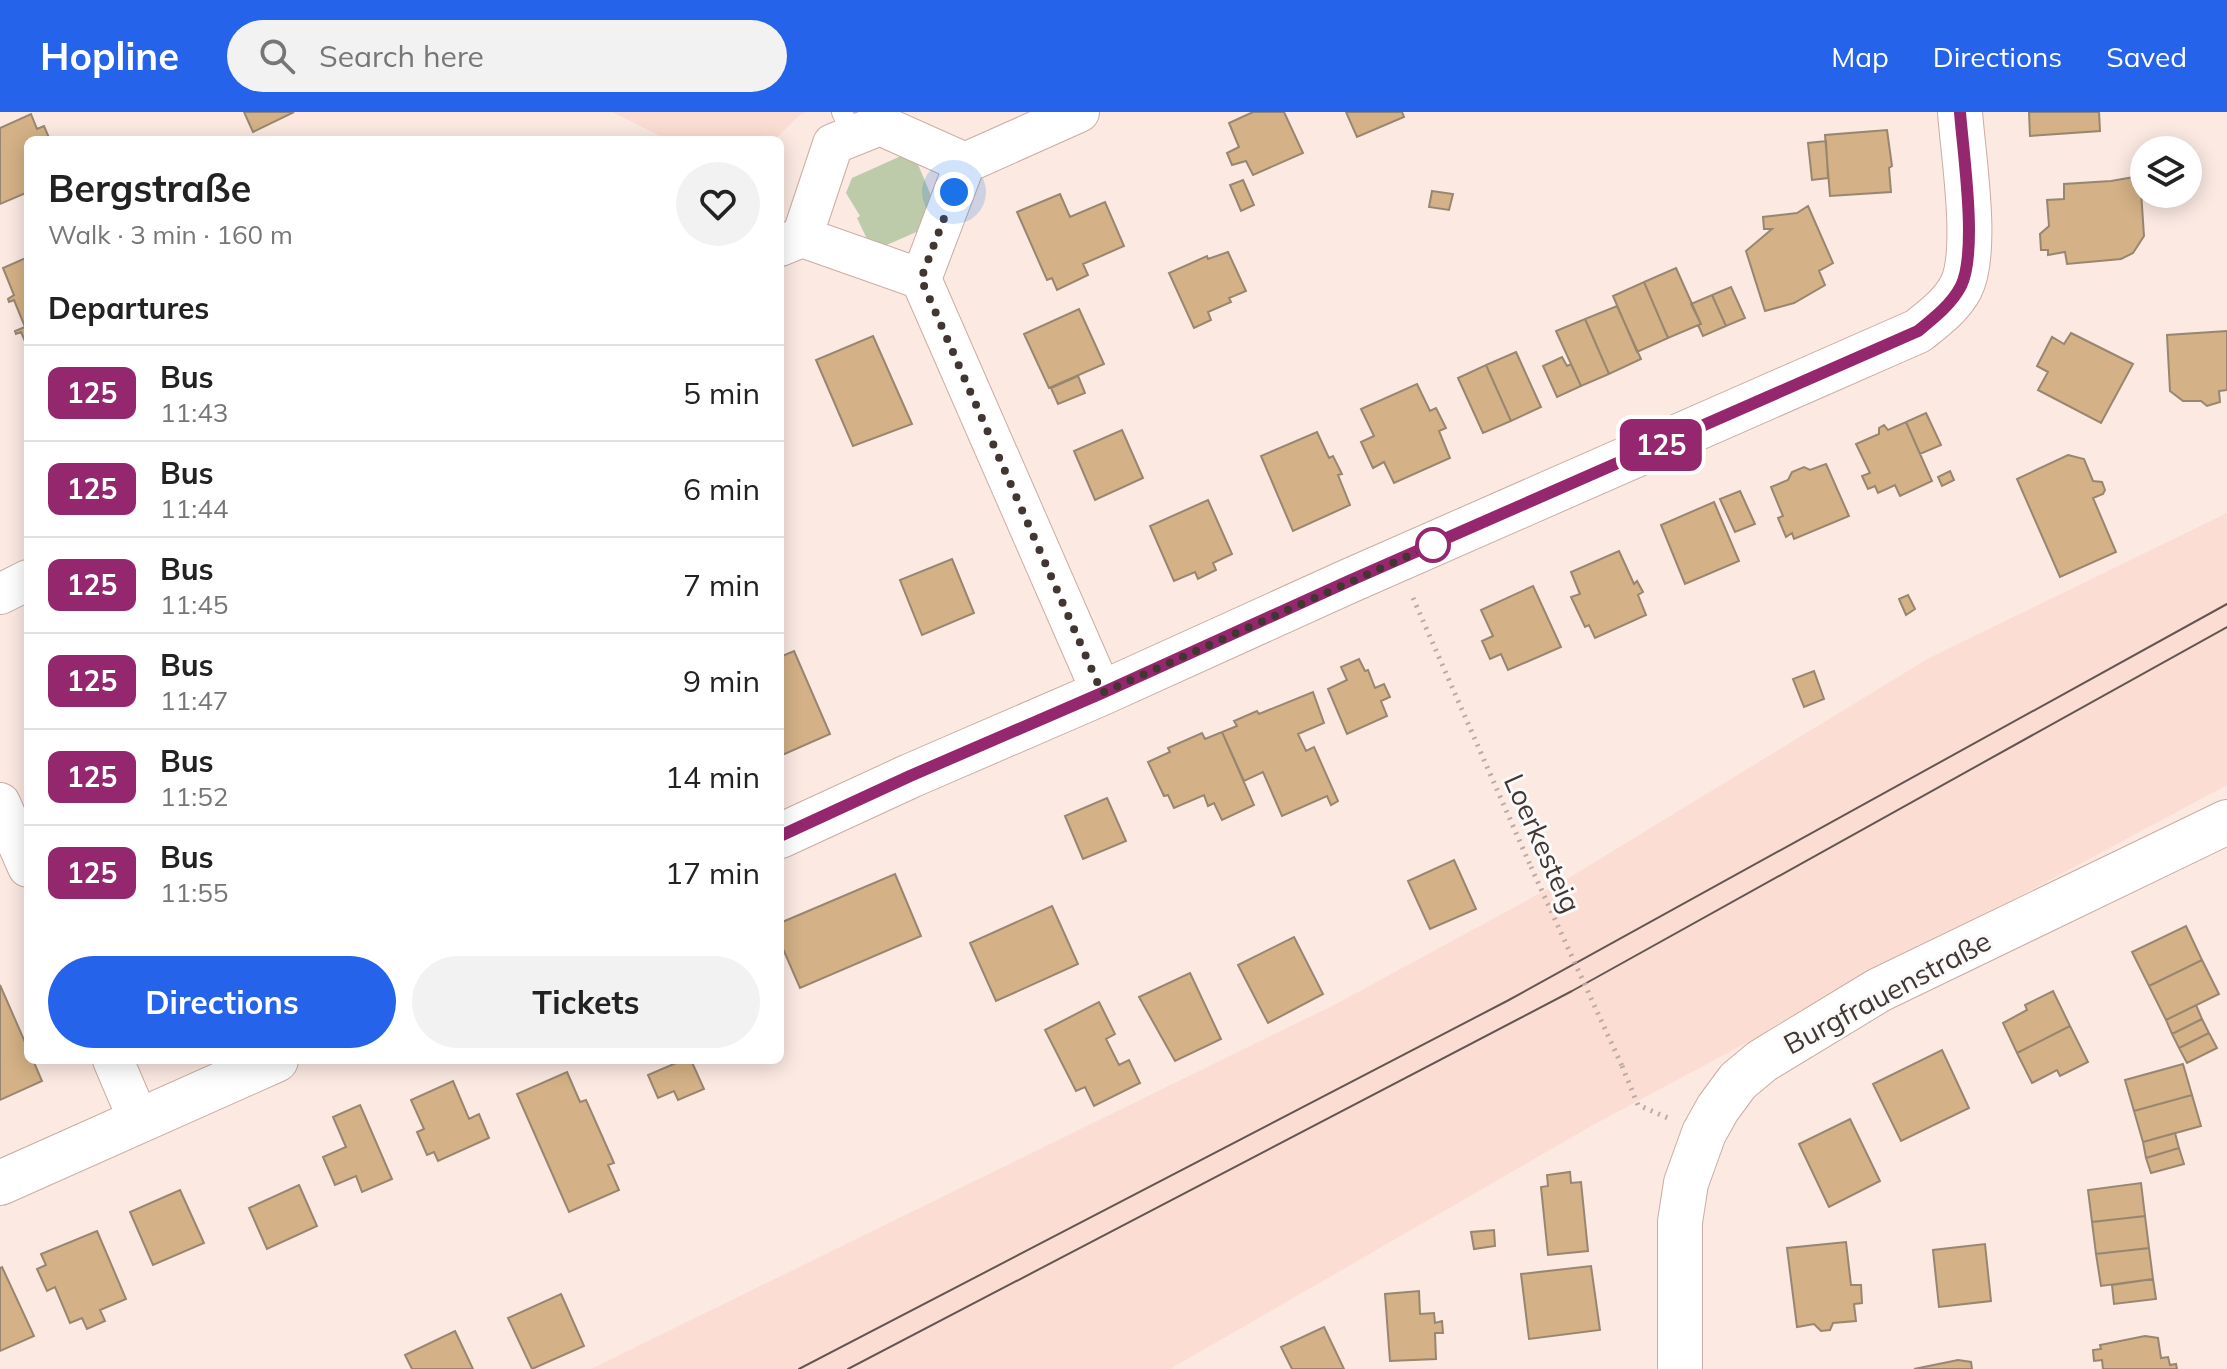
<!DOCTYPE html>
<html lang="en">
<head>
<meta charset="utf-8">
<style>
	:root { --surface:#fff; --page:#f2f2f2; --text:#222; --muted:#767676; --line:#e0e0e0; --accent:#2563eb }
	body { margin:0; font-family:Mulish,sans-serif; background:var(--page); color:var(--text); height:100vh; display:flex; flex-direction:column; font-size:30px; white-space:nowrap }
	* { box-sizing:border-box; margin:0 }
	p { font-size:26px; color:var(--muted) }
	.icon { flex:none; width:44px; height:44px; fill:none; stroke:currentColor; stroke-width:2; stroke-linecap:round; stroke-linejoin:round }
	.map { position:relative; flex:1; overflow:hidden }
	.panel { position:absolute; left:24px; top:24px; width:760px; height:928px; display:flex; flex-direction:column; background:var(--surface); border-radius:12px; box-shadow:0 4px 20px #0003 }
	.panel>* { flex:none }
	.badge { padding:0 16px; border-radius:12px; font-size:28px; line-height:52px }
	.tools { position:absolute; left:2130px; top:24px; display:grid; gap:16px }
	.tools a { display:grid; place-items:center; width:72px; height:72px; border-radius:50%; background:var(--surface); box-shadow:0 4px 20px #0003; font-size:40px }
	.you { position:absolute; width:40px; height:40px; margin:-20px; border:6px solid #fff; border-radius:50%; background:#1a73e8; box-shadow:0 0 0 12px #1a73e833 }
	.map>.badge { position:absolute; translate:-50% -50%; box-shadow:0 0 0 4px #fff }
	h2 { padding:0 24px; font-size:30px; line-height:72px }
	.round { display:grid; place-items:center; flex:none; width:84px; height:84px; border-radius:42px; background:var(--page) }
	.head { display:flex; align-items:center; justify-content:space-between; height:136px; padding:0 24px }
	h1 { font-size:38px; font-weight:700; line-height:60px }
	.primary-button { display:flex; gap:16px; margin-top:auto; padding:16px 24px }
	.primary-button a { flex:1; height:92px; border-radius:48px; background:var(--accent); color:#fff; font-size:32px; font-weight:700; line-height:92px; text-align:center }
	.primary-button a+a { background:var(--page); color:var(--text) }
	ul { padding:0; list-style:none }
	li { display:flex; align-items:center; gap:24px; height:96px; padding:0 24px; border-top:2px solid var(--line) }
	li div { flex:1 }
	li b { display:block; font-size:30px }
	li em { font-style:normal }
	li .badge { min-width:88px; font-weight:700; text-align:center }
	header { display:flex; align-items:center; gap:48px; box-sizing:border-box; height:112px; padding:0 40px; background:var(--accent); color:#fff }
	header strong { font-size:38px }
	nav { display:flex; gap:44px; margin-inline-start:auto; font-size:28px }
	.search { width:560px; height:72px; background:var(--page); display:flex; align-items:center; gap:20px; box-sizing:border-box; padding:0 28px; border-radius:44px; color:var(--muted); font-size:30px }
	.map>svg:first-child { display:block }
</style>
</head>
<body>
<header>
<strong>Hopline</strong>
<div class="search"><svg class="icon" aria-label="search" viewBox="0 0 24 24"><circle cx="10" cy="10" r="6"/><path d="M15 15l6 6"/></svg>Search here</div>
<nav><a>Map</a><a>Directions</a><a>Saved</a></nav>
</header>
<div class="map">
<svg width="2227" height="1257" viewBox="0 0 2227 1257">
	<rect width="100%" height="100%" fill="#fbe9e2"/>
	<path fill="#fcddd3" d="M612,0h194l-6,3 -26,25h-106z
		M2227,401v272l-634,340 -423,244h-579l743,-364 238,-129 357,-218z"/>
	<path fill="#bdcbaa" d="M901,44l16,6 15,36 -11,32 -39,17 -13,-4 -12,-25 3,-2 -14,-23 6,-15z"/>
	<path fill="#d4b186" stroke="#988671" stroke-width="2" d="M244,0h50l-41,20z
		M1253,0h31l19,41 -50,22 -7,-14 -14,4 -5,-12 12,-6 -10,-24z
		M1346,0h56l2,5 -47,20z
		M2029,0h70l1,19 -70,5z
		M31,2l6,15 7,-3 6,14h-22v52l-28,12v-76z
		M1887,18l5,36 -3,2 2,24 -61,4 -5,-61z
		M1826,29l2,37 -16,2 -4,-37z
		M2140,64l4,60 -11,17 -12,6 -54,5 -2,-12 -17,3v-5h-7l-1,-16 9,-8 -2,-26 17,-1v-15l47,-3z
		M1243,68l11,25 -13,6 -11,-26z
		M1432,79l21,3 -4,16 -20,-3z
		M1060,82l10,23 35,-15 19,44 -41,18 5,11 -31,15 -5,-12 -5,2 -30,-68z
		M1808,94l25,57 -14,8 6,14 -31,18 -29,8 -19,-60 26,-22h-8l-1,-12 34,-4z
		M1228,140l18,39 -17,7 2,4 -23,10 3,8 -17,8 -25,-55 38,-17 1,3z
		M28,145v91l-7,-16 -5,2 -1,-3 10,-4 -11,-27 -5,2 -1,-3 6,-4 -11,-27z
		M1676,156l25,56 -33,14 -24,-56z
		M1644,170l24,56 -31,14 -24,-56z
		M1731,175l14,31 -19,8 -14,-31z
		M1712,183l14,31 -23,10 -5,-11 3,-1 -10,-20z
		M1617,194l24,53 -32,15 -24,-55z
		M1079,197l25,55 -55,24 -25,-54z
		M1585,207l24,55 -28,12 -25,-55z
		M2227,219v59l-8,1 1,11 -13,4 -6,-5h-18l-13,-10 -3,-56z
		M2071,221l62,31 -32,59 -63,-33 10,-18 -11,-6 15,-29 12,7z
		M873,224l39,88 -59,22 -37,-86z
		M1516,240l25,55 -30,14 -25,-56z
		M1562,245l5,9 4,-2 10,22 -24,11 -14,-31z
		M1486,253l25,56 -28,12 -25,-55z
		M1078,264l7,17 -27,11 -7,-16z
		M1417,272l13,27 6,-3 10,20 -7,3 11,27 -56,25 -10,-21 -11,6 -12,-26 13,-6 -13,-27z
		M1926,301l15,32 -21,9 -14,-32z
		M1906,310l26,59 -32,15 -5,-11 -17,8 -3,-7 -7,3 -6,-13 8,-3 -14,-29 23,-10v-6l5,-3 4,5z
		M1122,318l21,48 -48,22 -21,-49z
		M1317,320l12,26 4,-2 9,18 -4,1 12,30 -57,26 -32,-75z
		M2068,343l16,4 9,22 9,1 3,8 -2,4 -10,4 23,54 -56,25 -43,-98z
		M1826,352l23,52 -55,23 -2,-6 -6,4 -8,-19 5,-2 -12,-29 17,-7 4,-8 12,-5 6,3z
		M1950,359l4,9 -12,6 -4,-9z
		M1740,379l15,33 -20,8 -15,-33z
		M1208,388l24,54 -19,9 3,7 -18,9 -3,-7 -21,9 -24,-55z
		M1714,390l25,59 -54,23 -24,-59z
		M1619,439l15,33 3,-3 6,11 -5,3 8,20 -51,23 -6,-13 -4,2 -14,-30 9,-3 -9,-22z
		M952,447l22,54 -52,22 -22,-55z
		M1533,474l28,61 -53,23 -7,-16 -11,5 -8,-18 11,-5 -12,-26z
		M1908,483l7,14 -9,6 -7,-16z
		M794,539l36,83 -50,22v-99z
		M1359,547l6,12 3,-1 7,18 9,-4 6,13 -9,4 6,15 -40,18 -19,-45 19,-9 -6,-13z
		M1814,559l10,28 -20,8 -11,-28z
		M1313,580l11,31 -26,11 8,17 8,-4 24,54 -7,4 -4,-9 -45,20 -19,-44 -19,9 -22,-49 15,-6 -3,-5 23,-10 2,3z
		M1222,620l32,73 -32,15 -8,-17 -6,3 -4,-11 -30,13 -6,-13 -4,1 -16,-34 22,-10 -2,-4 34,-15 3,6z
		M1107,686l19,43 -43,18 -18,-43z
		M1454,748l22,49 -46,20 -22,-48z
		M895,762l26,62 -121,52 -20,-46v-19z
		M1052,794l26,58 -82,37 -26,-58z
		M2186,814l16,34 -53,26 -17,-34z
		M1294,825l29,57 -55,29 -30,-58z
		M2202,848l17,34 -53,26 -17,-34z
		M1190,861l31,66 -46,22 -36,-64z
		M0,873l28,64v11h5l9,21 -42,19z
		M2053,879l17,35 -53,27 -14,-30 24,-13 -2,-5z
		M1099,890l16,32 -9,5 13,26 10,-5 11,23 -46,23 -9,-19 -9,4 -31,-61z
		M2196,893l6,14 -30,15 -6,-14z
		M2202,907l7,14 -30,15 -7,-14z
		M2070,914l18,36 -28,14 -3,-6 -25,13 -15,-30z
		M2209,921l8,15 -30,15 -8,-15z
		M1942,938l27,58 -68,33 -28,-57z
		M683,948h8l13,29 -26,11 -4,-9 -16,7 -10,-23z
		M2183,952l9,31 -58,16 -9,-31z
		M567,960l13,30 6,-2 28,63 -6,2 11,25 -50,22 -52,-118z
		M453,969l16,38 10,-5 10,24 -51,23 -4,-9 -7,3 -10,-23 7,-3 -13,-29z
		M2192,983l9,31 -58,16 -9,-31z
		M360,993l32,74 -30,13 -6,-16 -21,9 -12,-28 23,-10 -13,-30z
		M1850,1007l30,62 -51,26 -30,-63z
		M2175,1021l4,15 -33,10 -3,-16z
		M2179,1036l5,16 -33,9 -5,-15z
		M1570,1060l1,11 10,-1 7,69 -40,4 -7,-68 7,-1 -1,-11z
		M2141,1071l4,33 -53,6 -4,-32z
		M299,1073l18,41 -50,23 -18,-41z
		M180,1078l24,53 -51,22 -23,-53z
		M2145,1104l4,32 -53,6 -4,-32z
		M1494,1118l1,16 -21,3 -3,-17z
		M97,1119l29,68 -26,11 5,11 -18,8 -5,-11 -12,5 -15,-36 -8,4 -10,-22 9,-4 -5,-11z
		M1846,1130l5,43h10l1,18 -8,1 2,17 -23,2 -3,7 -9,1 -7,-7 -17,3 -10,-79z
		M1985,1132l6,57 -52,6 -6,-57z
		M2149,1136l4,31 -52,7 -5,-32z
		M1591,1154l9,64 -71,9 -8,-65z
		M2,1155l32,69 -34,15v-83z
		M2153,1167l3,20 -42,5 -2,-19z
		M1419,1179l1,23 14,-1 1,10 7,-2 1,12h-8l1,26 -46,2 -5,-67z
		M561,1182l23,52 -52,23 -24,-51z
		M1324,1215l20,42h-52l-11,-22z
		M455,1219l18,38h-61l-7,-14z
		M2145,1224l13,2 3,20 7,-1 2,8 6,-1 1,5h-74l-1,-9 -8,1 -1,-11 8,-1 -1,-4z
		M1958,1248l13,2 1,7h-58z"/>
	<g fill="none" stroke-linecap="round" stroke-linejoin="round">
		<defs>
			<path id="service" d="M842,0l11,24"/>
			<path id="minor" d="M802,125l31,-93 47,-19 85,38
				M780,134l22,-9 119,42
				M921,167l181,414
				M921,167l44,-116 114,-51
				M0,482l28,-14
				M0,691l28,64
				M113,948l26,61"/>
			<path id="tertiary" d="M780,724l130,-60 192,-83 247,-112 569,-250c16,-13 33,-25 43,-44 18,-36 2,-133 -1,-175
				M0,1071l276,-123
				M1680,1257v-147l6,-39 18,-50 14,-25 20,-27 24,-20 117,-71 348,-168"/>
		</defs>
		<use href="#service" stroke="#caada3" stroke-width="22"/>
		<use href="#minor" stroke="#caada3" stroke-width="42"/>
		<use href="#tertiary" stroke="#caada3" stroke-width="46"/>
		<path stroke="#bbaba5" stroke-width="5" stroke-dasharray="2 6" stroke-linecap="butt" d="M1413,486l118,269
			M1622,954l16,39 30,13"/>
		<use href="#service" stroke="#fff" stroke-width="20"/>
		<use href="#minor" stroke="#fff" stroke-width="40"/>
		<use href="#tertiary" stroke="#fff" stroke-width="44"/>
		<path stroke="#635652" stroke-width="2" d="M799,1257l708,-368 720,-397
			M848,1257l724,-378 655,-364"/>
		<path stroke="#bbaba5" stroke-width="5" stroke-dasharray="2 6" stroke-linecap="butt" d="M1531,755l91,199"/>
	</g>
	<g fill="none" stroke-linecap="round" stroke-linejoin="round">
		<defs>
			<path id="line" d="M780,724l130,-60 192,-83 247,-112 569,-250c16,-13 33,-26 43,-45 17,-35 2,-133 -1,-174"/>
		</defs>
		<use href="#line" stroke="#fff" stroke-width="18"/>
		<use href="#line" stroke="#95276e" stroke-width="12"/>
		<path stroke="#423632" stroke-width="8" stroke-dasharray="0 14.4" d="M954,80l-33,87 181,414 331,-148"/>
	</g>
	<circle fill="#fff" stroke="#95276e" stroke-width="4" cx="1433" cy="433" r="16"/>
	<g text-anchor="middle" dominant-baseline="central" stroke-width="6" stroke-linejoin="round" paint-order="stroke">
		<g font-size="28" fill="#423632" stroke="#fafafa">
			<text transform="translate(1543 731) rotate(66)">Loerkesteig</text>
			<text transform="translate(1887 880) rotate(-28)">Burgfrauenstraße</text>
		</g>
	</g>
</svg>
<div class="tools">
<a><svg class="icon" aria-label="layers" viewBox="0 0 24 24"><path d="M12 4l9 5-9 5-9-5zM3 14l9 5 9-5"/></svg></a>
</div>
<div class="you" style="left:954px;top:80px"></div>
<b class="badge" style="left:1661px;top:333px;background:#95276e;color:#fff">125</b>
<section class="panel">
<div class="head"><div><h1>Bergstraße</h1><p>Walk · 3 min · 160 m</p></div><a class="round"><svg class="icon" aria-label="heart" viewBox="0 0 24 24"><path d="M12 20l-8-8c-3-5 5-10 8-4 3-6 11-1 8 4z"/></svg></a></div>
<h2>Departures</h2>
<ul>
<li><span class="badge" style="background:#95276e;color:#fff">125</span><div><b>Bus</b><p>11:43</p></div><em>5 min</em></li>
<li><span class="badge" style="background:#95276e;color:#fff">125</span><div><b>Bus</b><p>11:44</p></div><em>6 min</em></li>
<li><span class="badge" style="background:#95276e;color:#fff">125</span><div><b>Bus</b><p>11:45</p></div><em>7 min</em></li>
<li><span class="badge" style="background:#95276e;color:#fff">125</span><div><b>Bus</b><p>11:47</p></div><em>9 min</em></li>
<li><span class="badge" style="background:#95276e;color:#fff">125</span><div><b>Bus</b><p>11:52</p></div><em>14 min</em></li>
<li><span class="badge" style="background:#95276e;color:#fff">125</span><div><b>Bus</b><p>11:55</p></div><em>17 min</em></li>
</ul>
<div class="primary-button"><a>Directions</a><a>Tickets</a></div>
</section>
</div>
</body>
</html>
